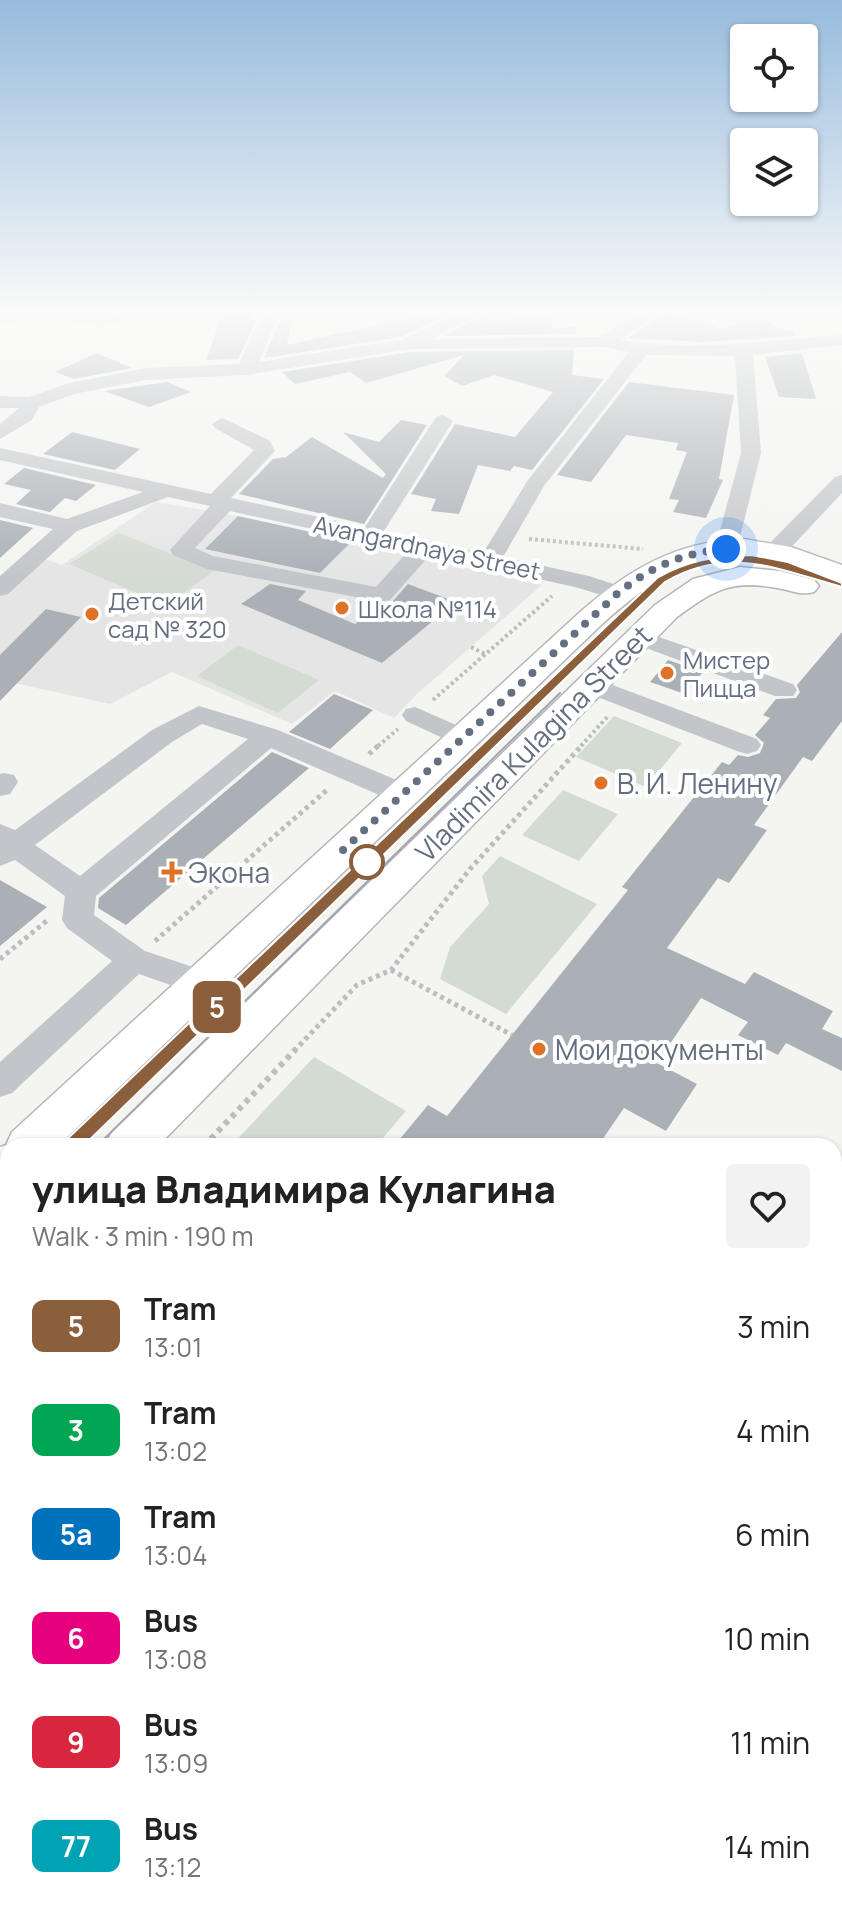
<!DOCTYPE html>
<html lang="en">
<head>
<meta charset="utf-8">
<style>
	:root { --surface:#fff; --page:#f2f2f2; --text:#222; --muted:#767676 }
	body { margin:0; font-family:Manrope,sans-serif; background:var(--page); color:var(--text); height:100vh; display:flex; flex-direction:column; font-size:30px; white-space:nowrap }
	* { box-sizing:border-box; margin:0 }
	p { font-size:26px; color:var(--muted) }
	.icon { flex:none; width:44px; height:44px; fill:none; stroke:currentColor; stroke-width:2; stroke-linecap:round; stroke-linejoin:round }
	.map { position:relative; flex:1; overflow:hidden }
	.panel { position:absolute; left:0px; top:1138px; width:842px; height:778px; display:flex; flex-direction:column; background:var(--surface); border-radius:24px 24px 0 0; box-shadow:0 2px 6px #0004 }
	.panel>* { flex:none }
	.badge { padding:0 16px; border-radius:12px; font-size:28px; line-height:52px }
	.tools { position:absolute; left:730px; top:24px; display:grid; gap:16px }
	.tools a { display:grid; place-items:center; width:88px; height:88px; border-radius:8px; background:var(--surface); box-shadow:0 2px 6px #0004; font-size:40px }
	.you { position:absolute; width:40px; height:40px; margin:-20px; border:6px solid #fff; border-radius:50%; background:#1a73e8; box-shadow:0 0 0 12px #1a73e833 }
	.map>.badge { position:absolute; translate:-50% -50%; box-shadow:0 0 0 4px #fff }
	.round { display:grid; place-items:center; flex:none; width:84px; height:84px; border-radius:8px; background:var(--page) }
	.summary { display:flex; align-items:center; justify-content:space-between; height:136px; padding:0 32px }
	h1 { font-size:38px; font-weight:800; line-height:60px }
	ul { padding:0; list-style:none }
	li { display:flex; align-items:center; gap:24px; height:104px; padding:0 32px }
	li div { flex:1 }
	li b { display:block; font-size:30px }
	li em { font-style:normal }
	li .badge { min-width:88px; font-weight:700; text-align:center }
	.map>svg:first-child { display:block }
</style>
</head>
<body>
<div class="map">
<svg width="842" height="1915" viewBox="0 0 842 1915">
	<rect width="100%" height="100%" fill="#f4f5f1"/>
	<path fill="#e4e5e4" d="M156,502l61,10 325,73 -124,108 -24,25 -59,-27 -43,33 -120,-52 -62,32 -110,-24v-83l41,-39 21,7z
		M834,1591l8,5v319h-506l4,-7h494z"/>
	<path fill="#d4dbd2" d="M0,310c19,10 35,2 55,0 26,-2 49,2 74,10l-29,6 -34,-5 -66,2z
		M119,533l95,38 -48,34 -97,-41z
		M238,645l81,35 -41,33 -81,-37z
		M614,716l68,27 -36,44 -70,-30z
		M563,790l55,24 -39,47 -57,-26z
		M500,856l97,48 -91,110 -66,-35 10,-32 39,-43 -7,-28z
		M314,1057l92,54 -30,35h-145z
		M8,1385v199l-8,10v-200z"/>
	<path fill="#aab0b6" d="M224,310l31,1 -3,10h4l-18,38 -32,1z
		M448,310h10l-58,27 -136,21 16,-37h11l-4,24z
		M549,311l4,18 24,-3 -1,8 -132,2 37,-19 13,6z
		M669,311l52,18 38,-11 28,13 6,-2 3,7 -93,6 -75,-4z
		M574,350l-2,25 32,4 -72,91 -18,-4 -4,5 -32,-6 -19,49 -28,-3 5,-12 -25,-5 44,-70 60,13 38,-45 -59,-17 -32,11 -18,-10 20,-21 -98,28 -16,-11 -55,12 -13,-12 128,-20z
		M97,353l35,15 -58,11 -19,-7z
		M802,353l14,46 -37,-2 -14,-40z
		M167,382l24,10 -42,15 -45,-16z
		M629,382l105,13 -15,84 4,1 -17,38 -33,-6 6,-12 -10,-1 18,-47 -11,-2 2,-7 -52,-8 -35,47 -34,-7z
		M401,420l26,5 -63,99 -125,-30 34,-35 13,-2 26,-20 71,41 3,-4 -43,-42 36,10z
		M72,432l68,17 -25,21 -72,-16z
		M24,468l72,17 -20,16 -11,-3 -15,14 -34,-8 15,-14 -27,-6z
		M238,516l114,25 -32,32 -115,-24z
		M0,520l33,8 -33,30z
		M270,584l36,7 -8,9 57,24 25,-19 12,-3 16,-18 48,18 -74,61 -141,-59z
		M46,609l35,8 -81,84v-46z
		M842,632v89l-30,40 -9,-4 -49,68 13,5 -38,53 -11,-5 -51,70 78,36 9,-12 79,39 -11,18 20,9v33l-56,-28 -8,12 -40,-20 10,-13 -47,-24 -44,65 40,21 -31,47 -42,-23 -26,38h-204l34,-41 19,11 181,-226 -6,-3 100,-125 7,3 9,-10 10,2 12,-4 4,-10 -9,-8 15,-17 -7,-3 13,-16 20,-1 4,-6 -3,-7z
		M668,660l35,12 -18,22 -35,-12z
		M334,694l39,16 -43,39 -41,-17z
		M272,752l37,16 -183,157 -28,-17 1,-10z
		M0,880l47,27 -47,39z"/>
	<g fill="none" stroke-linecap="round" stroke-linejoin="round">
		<defs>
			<path id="major" d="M744,539l47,8 51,18v19c-24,-6 -46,-19 -70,-25 -70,-15 -122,22 -171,66l-543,521h-50v43l-8,3v-45l6,-2 6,-13 567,-519c50,-44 98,-72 165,-74z
				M740,567l40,4 34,9 5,6 -5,6c-13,4 -23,-2 -37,-4 -47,-9 -64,3 -100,29l-519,529h-53l7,-14 543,-527 38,-26z
				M8,1243v51l-8,3v-50z"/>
		</defs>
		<use href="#major" stroke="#b3b6bb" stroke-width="3"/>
		<path stroke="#bcbdc0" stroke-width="4" stroke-dasharray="3 3" stroke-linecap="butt" d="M529,539l114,10
			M471,647l16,8
			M433,700l119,-104
			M378,746l20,-17
			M581,746l28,-31"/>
		<path stroke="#bcbdc0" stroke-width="5" stroke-dasharray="4 4" stroke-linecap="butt" d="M369,754l11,-10
			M155,941l173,-152
			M0,959l49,-40
			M391,970l121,65
			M294,1051l63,-66 34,-15 79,-101 113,-125"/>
		<path stroke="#bcbdc0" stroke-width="6" stroke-dasharray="5 5" stroke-linecap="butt" d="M204,1146l92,-97
			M0,1355l8,-8"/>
		<path fill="#c2c5c9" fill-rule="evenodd" d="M264,310h17l-22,52 142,-22 65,-30h22l-57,29 169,-2 44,-27h20l-44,30c74,13 148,0 222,-5v10l-89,10 8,98 -24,96 -3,5h-16l-3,-5 26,-96 -6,-97 -89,-1 -102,131 -41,71 86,19 37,12 4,5 -4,5 -8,2 -43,-13 -145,-32 -40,45 -8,2 -175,-33 -34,-14 -3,-5 40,-44 -42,-9 -91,34 -69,63 -8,2v-20l53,-47 -53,-12v-14l67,16 76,-27 -143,-32v-12l211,46 43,-44 -39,-22 -3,-4 10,-6 47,22 6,11 -44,47 134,29 71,-110 7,-2 10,6 -69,110 99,22 45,-73 101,-128 -25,-5 -194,2 -164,26 -100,5 -72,14 -35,13 -7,13 -32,19v-15l19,-16h-19v-12l29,1 40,-14 77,-15 93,-4zM230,511l179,39 -33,37 -163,-31 -18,-8z
			M842,475v18l-60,64h-16l-3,-5 3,-5 69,-70z
			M639,630l154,54 4,6 -4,6h-18l-145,-54 -3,-5 3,-5z
			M591,677l166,62 4,6 -4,6 -10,3 -10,-3 -155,-60 -4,-6 4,-6z
			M199,706l79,24 135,57 4,7 -4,7 -10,2 -10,-2 -122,-53 -175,148 -2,19 51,36 69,23 4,9 -4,9 -12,4 -63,-22 -127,119 -12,4v-35l112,-101 -45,-33 -5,-8 3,-24 -50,-36 -15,6v-42l15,6 137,-100zM202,724l46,15 -168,137 -45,-31 137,-103z
			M415,707l57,25 3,6 -3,6 -10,3 -56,-26 -4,-6 4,-6z
			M4,773l10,2 4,7 -8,12 -10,2v-22z
			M8,1468v50l-8,3v-50z"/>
		<use href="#major" fill="#fff" fill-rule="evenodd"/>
		<path stroke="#a3a7ad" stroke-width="2" d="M72,1146l589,-566c66,-33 114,-19 181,3
			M97,1146l463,-453
			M0,1215l8,-8
			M0,1240l8,-8"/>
	</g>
	<linearGradient id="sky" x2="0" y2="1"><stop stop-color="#97bbdd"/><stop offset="0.54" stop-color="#fafaf9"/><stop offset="1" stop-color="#fafaf9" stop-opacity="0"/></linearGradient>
	<rect width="842" height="578" fill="url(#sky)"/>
	<path fill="#8b5e3c" stroke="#fff" stroke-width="2" d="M751,555l37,7 54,21v4c-66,-18 -112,-42 -177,-5l-587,569h-13l-2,-5 2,-5 592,-563c31,-18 59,-22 94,-23z"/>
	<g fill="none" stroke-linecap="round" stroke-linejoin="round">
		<path stroke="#646f81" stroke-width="8" stroke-dasharray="0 14.4" d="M367,862l-25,-11 276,-258c34,-27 65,-40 108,-44"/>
	</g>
	<g fill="#df7226" stroke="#fff" stroke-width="3">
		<circle cx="342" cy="608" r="8"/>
		<circle cx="92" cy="614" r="8"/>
		<circle cx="667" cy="673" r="8"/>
		<circle cx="601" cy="783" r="8"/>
		<path d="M168 860h8v8h8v8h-8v8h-8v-8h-8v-8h8z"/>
		<circle cx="539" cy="1049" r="8"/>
	</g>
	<circle fill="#fff" stroke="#8b5e3c" stroke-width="4" cx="367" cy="862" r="16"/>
	<g text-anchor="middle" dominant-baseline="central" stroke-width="8" stroke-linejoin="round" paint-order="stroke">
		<g font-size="24" fill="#646f81" stroke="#fff">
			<text transform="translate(427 547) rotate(12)">Avangardnaya Street</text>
		</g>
		<g font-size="24" fill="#646f81" stroke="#fff" text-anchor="start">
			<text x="108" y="600">Детский<tspan x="108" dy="28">сад № 320</tspan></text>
			<text x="358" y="608">Школа №114</text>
			<text x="683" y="659">Мистер<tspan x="683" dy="28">Пицца</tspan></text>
		</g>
		<g font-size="28" fill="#646f81" stroke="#fff">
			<text transform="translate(533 743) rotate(-45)">Vladimira Kulagina Street</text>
		</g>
		<g font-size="28" fill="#646f81" stroke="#fff" text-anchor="start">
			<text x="617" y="783">В. И. Ленину</text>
			<text x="188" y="872">Экона</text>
			<text x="555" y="1049">Мои документы</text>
		</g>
	</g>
</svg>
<div class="tools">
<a><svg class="icon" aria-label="locate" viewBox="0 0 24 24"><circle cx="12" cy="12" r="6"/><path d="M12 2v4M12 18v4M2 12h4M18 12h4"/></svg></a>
<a><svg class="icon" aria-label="layers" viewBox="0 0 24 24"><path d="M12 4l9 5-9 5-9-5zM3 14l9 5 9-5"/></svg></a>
</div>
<div class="you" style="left:726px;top:549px"></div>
<b class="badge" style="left:217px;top:1007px;background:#8b5e3c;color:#fff">5</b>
<section class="panel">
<div class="summary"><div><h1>улица Владимира Кулагина</h1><p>Walk · 3 min · 190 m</p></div><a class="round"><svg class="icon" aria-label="heart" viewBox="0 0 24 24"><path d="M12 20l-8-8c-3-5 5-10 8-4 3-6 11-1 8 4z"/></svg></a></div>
<ul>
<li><span class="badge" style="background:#8b5e3c;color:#fff">5</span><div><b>Tram</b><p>13:01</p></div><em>3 min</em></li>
<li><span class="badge" style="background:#00a651;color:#fff">3</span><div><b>Tram</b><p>13:02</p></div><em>4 min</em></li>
<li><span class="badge" style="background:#0072bc;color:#fff">5а</span><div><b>Tram</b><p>13:04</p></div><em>6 min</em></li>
<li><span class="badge" style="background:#e6007e;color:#fff">6</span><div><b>Bus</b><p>13:08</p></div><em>10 min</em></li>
<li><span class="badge" style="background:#d7263d;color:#fff">9</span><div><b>Bus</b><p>13:09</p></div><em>11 min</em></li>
<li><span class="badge" style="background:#00a3b4;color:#fff">77</span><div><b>Bus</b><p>13:12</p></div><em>14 min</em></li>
</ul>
</section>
</div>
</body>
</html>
